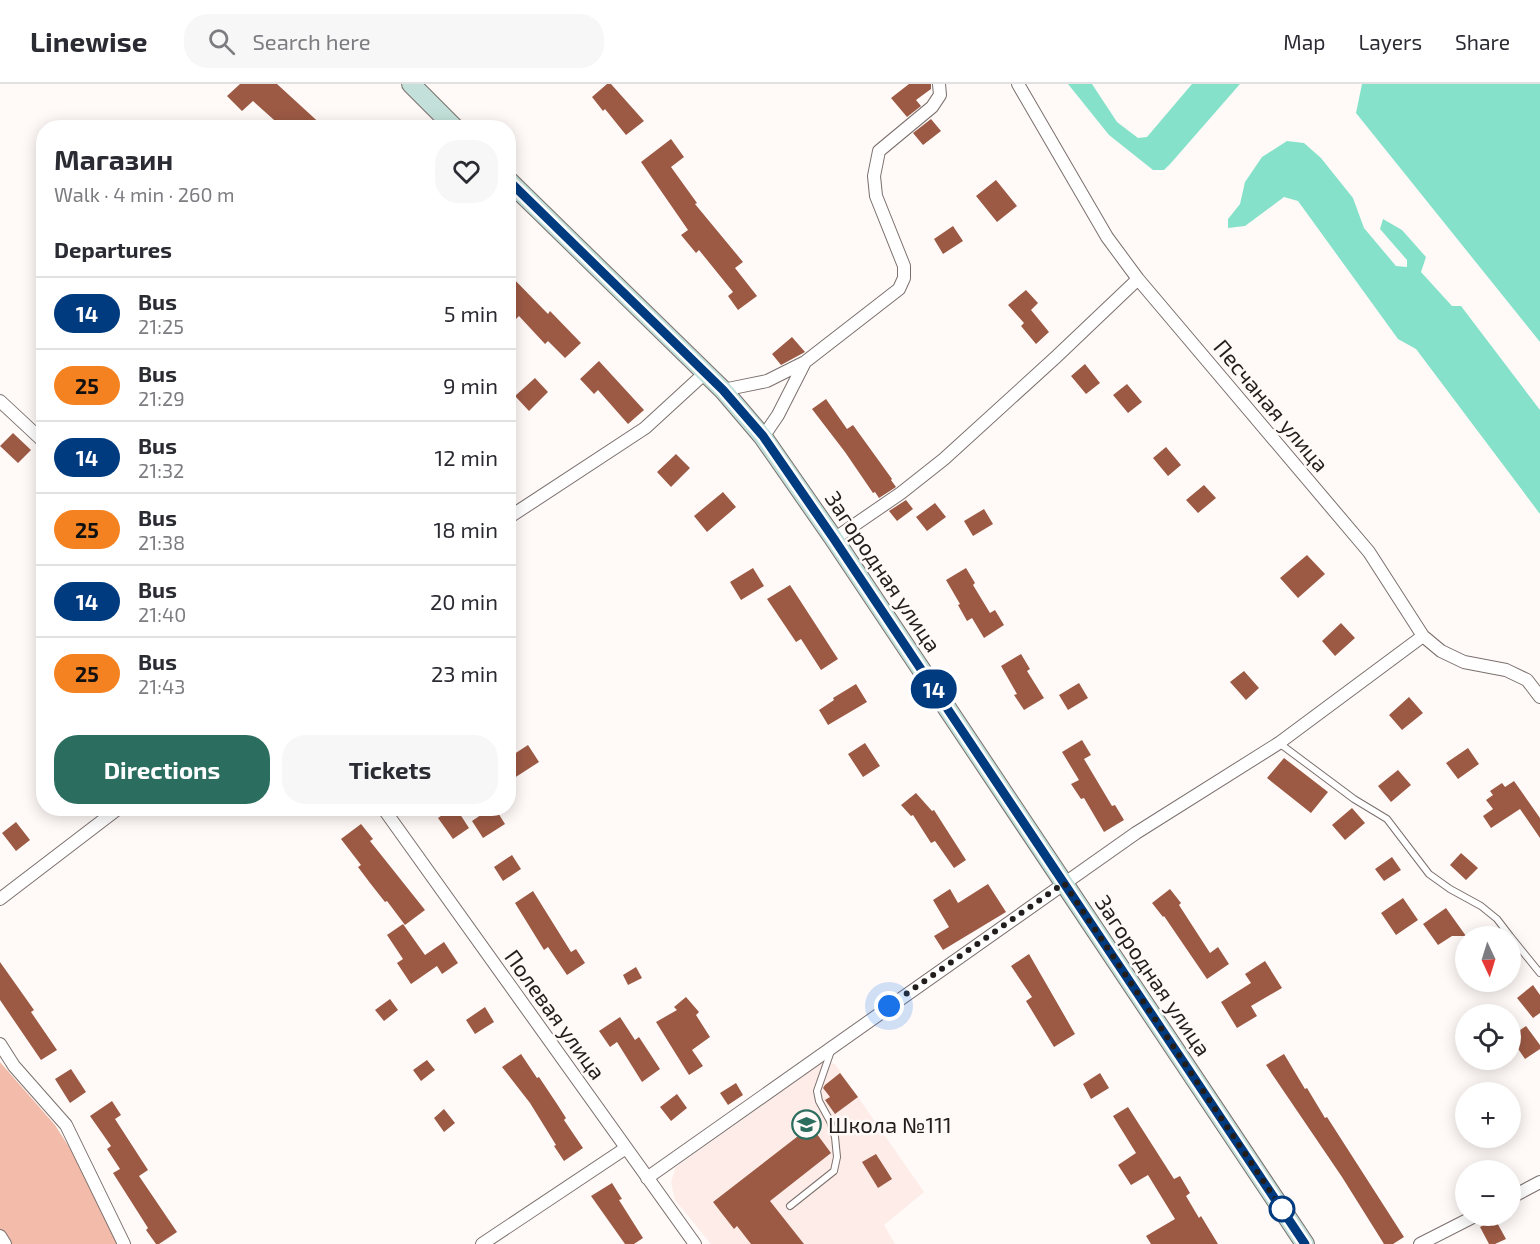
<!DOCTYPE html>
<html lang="en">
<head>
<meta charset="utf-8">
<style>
	:root { --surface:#fff; --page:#f7f7f7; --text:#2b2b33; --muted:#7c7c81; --line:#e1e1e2; --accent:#2b6e5f }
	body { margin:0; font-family:"Exo 2",sans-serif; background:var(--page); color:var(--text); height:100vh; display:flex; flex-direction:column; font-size:22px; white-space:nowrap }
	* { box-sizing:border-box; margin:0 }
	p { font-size:20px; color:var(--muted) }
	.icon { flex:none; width:33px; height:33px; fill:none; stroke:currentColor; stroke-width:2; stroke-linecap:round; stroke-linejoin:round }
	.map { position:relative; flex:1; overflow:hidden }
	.drawer { position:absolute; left:36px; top:36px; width:480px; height:696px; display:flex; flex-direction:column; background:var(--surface); border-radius:24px; box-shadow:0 3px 15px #0003 }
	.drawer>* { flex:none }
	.badge { padding:0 12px; border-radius:20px; font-size:21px; line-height:39px }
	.needle { width:39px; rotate:176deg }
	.controls { position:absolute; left:1455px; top:842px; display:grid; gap:12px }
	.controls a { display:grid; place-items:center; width:66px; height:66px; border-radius:50%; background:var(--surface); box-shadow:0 3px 15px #0003; font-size:30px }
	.you { position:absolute; width:30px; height:30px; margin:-15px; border:4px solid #fff; border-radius:50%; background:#1a73e8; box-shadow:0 0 0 9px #1a73e833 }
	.map>.badge { position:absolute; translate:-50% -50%; box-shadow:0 0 0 3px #fff }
	h2 { padding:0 18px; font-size:22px; line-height:54px }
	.round { display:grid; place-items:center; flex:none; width:63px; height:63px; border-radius:24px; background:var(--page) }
	.summary { display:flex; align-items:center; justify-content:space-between; height:102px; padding:0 18px }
	h1 { font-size:28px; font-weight:700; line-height:45px }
	.primary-button { display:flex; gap:12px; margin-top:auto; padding:12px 18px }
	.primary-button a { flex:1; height:69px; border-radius:24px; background:var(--accent); color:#fff; font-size:24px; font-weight:700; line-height:69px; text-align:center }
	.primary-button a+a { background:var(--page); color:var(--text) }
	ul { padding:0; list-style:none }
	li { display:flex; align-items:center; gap:18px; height:72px; padding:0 18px; border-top:2px solid var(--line) }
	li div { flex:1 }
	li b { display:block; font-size:22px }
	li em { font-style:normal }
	li .badge { min-width:66px; font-weight:700; text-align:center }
	header { display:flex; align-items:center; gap:36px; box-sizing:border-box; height:84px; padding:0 30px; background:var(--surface); border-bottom:2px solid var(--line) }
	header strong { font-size:28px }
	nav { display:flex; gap:33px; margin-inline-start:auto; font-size:21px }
	.search { width:420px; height:54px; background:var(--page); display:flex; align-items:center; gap:15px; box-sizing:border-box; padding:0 21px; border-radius:24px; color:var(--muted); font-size:22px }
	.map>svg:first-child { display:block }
</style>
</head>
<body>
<header>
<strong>Linewise</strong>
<div class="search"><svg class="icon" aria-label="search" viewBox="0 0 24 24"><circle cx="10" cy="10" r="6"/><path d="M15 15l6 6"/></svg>Search here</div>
<nav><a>Map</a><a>Layers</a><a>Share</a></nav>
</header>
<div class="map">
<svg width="1540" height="1160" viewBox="0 0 1540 1160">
	<rect width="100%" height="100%" fill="#fffaf8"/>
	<path fill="#fdece7" d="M823,978l12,2 89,128 -40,33 11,19h-184l-36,-44 -4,-18 5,-15z"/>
	<path fill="#f3bcaa" d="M0,978l55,63 16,25 46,94h-117z"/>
	<path fill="#86e1ca" d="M1068,0h24l25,38 21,16 9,-1 45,-53h48l-69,79 -7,7h-11l-44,-35z
		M1362,0h178v258l-184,-229z
		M1287,57l17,2 17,15 32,40 11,30 32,38 11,1v-7l-27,-31 3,-10 19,11 24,27 -5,15 31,34h9l79,104v104l-124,-165 -18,-10 -100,-138 -14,-4 -39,29 -17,2v-9l12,-15 5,-22 17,-25z"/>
	<path fill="#9c5a44" d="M240,0h37l48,44h-42l-30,-27 -11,10 -15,-15z
		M607,0h4l33,37 -18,14 -21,-26 -2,2 -11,-14z
		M909,0h22v5l-15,11 5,6 -14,11 -16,-19z
		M931,35l10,12 -18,14 -10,-12z
		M671,55l13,18 -13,10 26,36 -2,1 48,58 -8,6 22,28 -19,14 -10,-14 5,-4 -34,-42 -3,3 -15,-18 7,-5 -47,-68z
		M996,96l21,26 -20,16 -21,-26z
		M953,142l10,15 -20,13 -9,-15z
		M508,189l40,41 2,-3 31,32 -16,15 -17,-17 -3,3 -26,-28 -3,3 -8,-8z
		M1026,206l12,13 -7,7 18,22 -13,12 -15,-18 3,-3 -16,-18z
		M792,253l13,15 -24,13 -9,-11z
		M599,277l45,49 -16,14 -30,-34 -4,4 -14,-15z
		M1085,280l15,19 -14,11 -15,-18z
		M535,294l13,14 -19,19 -14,-15z
		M1127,300l15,18 -14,11 -15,-18z
		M826,315l21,30 6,-4 39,54 -1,1 5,7 -17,11 -4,-6 -2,1 -28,-41 -33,-43z
		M13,349l18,17 -13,13 -18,-17z
		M1166,363l15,18 -13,11 -15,-18z
		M676,370l14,14 -19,19 -14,-15z
		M1204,401l12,13 -18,15 -12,-13z
		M723,408l13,15 -29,25 -13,-16z
		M906,416l7,9 -16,12 -8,-10z
		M935,419l11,14 -19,14 -11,-14z
		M984,425l9,15 -20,12 -9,-15z
		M1307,471l18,19 -27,24 -18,-20z
		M753,484l11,18 -23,14 -11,-18z
		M966,484l9,15 -2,2 17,28 5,-3 9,15 -20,13 -12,-20 -5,3 -9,-16 2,-1 -14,-24z
		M790,501l48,74 -17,11 -20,-31 -5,3 -29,-43z
		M1341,539l14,15 -20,18 -13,-15z
		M1021,570l9,15 -3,2 17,27 -20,12 -10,-15 3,-1 -16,-28z
		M1244,587l15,17 -13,12 -16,-18z
		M1079,599l9,15 -20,12 -9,-15z
		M856,600l11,18 -39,23 -9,-15 15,-10 -1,-2z
		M1409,613l14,16 -21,17 -13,-15z
		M1082,656l9,15 -7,4 28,47 3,-1 9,15 -20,12 -20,-34 -3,1 -10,-15 8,-4 -17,-28z
		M865,659l15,23 -17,11 -15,-23z
		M528,661l11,17 -31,20v-24z
		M1468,664l11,16 -21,15 -12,-16z
		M1284,674l44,34 -17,21 -44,-35z
		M1398,686l13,15 -20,17 -13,-16z
		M1514,697l26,37v20l-20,-29 -29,19 -8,-12 10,-7 -7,-9 7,-5 -3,-4 12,-8 3,4z
		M916,709l16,18 2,-1 32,50 -12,8 -19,-27 -4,2 -18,-28 -2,1 -10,-11z
		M452,724h4l13,20 -16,11 -15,-21z
		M491,724h4l10,16 -22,14 -11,-17z
		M1352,724l13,15 -20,17 -13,-15z
		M16,738l14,18 -14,11 -14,-18z
		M361,740l12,15 -3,2 55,69 -20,15 -18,-24 -2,1 -15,-19 -12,-16 3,-2 -20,-26z
		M1461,769l17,15 -12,12 -16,-15z
		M512,771l9,14 -18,12 -9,-14z
		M1392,773l9,13 -17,11 -9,-12z
		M988,800l18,28 -63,38 -9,-14 15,-9 -16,-27 17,-11 8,14z
		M1170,805l11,14 -2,2 31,48 8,-6 11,17 -22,15 -43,-63 -1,1 -11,-14z
		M533,807l38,61 5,-3 9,14 -18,12 -19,-28 -4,3 -29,-47z
		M1403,814l15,22 -22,15 -15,-22z
		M1446,824l20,28h-14l-14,9 -15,-21z
		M403,840l22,31 19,-13 14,21 -16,11 -5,-8 -26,18 -14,-21 6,-4 -16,-24z
		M1029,870l46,80 -21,13 -28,-46 6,-4 -21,-31z
		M1265,877l17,27 -31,18 6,10 -20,12 -16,-26 30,-19 -6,-9z
		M0,878l34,48 -3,2 26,38 -16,10 -41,-60z
		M636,883l6,11 -14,7 -5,-10z
		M1533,901l7,10v18l-7,5 -16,-20z
		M686,913l13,15 -3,3 14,22 -18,13 11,16 -14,9 -33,-53 21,-12 -3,-3z
		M390,915l8,11 -14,11 -9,-11z
		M485,923l9,15 -19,12 -9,-14z
		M620,933l15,23 4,-3 21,32 -18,13 -25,-40 -7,5 -11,-16z
		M1526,942l14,19v4l-15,10 -15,-22z
		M521,970l16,24 2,-1 18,27 9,14 -2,2 19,28 -19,13 -10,-15 2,-1 -26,-42 -28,-36z
		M1284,970l21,35 2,-1 18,30 2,-1 77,120 -11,7h-9l-42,-67 -76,-112z
		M427,976l8,10 -14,11 -8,-11z
		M71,985l15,23 -16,11 -15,-24z
		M840,989l18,24 -23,17 -10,-14 5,-3 -7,-9 2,-3z
		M1100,989l9,15 -18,11 -8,-15z
		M736,999l7,12 -15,10 -8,-12z
		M677,1010l10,14 -16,13 -11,-14z
		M112,1017l9,14 -6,4 33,51 -9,6 38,56 -18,12h-3l-10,-14 2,-2 -35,-55 7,-4 -13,-20 4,-3 -21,-30z
		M1128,1023l46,72 6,-3 10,17 -4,3 13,22 2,-2 17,28h-67l-5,-8 29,-17 -27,-44 -17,10 -13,-20 18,-12 -23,-37z
		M444,1025l11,14 -11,9 -10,-14z
		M811,1042l20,27 -61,48 34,43h-53l-14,-18 -3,3 -21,-27z
		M876,1070l16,25 -14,9 -16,-26z
		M612,1099l10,16 -3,1 24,38 -9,6h-9l-34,-48z
		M1495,1135l11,20 -11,5h-6l-9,-17z"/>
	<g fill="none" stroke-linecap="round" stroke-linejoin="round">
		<defs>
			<path id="lane" d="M1279,659l75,56 33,20 42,55 21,15 31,17 16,13 13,17
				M1510,852l30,37
				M790,1122l44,-35 3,-14 -2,-20 -5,-16 -11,-20 -2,-10 14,-40"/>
			<path id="street" d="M1018,0l89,153 31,42 231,273 54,84 18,15 23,11 42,8 21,10 13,17
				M723,306l44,-9 38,-19 94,-73 5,-11v-12l-28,-70 -2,-20 5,-25 53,-44 8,-12 -1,-11
				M0,317l44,41
				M763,353l15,-22 27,-53
				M508,434l137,-90 60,-55
				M834,455l67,-46 43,-34 112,-102 82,-78
				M383,724l312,436
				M0,815l119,-91
				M0,960l14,22 52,59 58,119
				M647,1094l489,-345 143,-90 144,-107
				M1510,1114l30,-16
				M0,1152l5,8
				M482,1160l144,-96
				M1420,1160l57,-29"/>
			<path id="secondary" d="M411,0l44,44
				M508,96l215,210 40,47 71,102 471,705"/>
		</defs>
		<use href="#lane" stroke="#7b706d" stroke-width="8"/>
		<use href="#street" stroke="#7b706d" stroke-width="14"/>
		<use href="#secondary" stroke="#7b706d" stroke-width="20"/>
		<use href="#lane" stroke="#fff" stroke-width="6"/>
		<use href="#street" stroke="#fff" stroke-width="12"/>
		<use href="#secondary" stroke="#c3e1da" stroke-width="18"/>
	</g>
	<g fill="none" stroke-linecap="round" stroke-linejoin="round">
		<defs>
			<path id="line" d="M508,96l215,210 40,46 71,103 471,705"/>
		</defs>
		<use href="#line" stroke="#fff" stroke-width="14"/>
		<use href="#line" stroke="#003b80" stroke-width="9"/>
		<path stroke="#221e1d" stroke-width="6" stroke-dasharray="0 10.8" d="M889,922l175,-123 218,326"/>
	</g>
	<defs>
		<symbol id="school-ring" viewBox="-11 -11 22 22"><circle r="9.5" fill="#fffaf8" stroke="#2b6e5f" stroke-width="1.5"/><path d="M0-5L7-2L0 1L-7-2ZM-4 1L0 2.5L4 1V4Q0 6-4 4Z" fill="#2b6e5f"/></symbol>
	</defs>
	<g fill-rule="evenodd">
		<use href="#school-ring" x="790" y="1024" width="33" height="33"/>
	</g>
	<circle fill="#fff" stroke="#003b80" stroke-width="3" cx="1282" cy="1125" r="12"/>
	<g text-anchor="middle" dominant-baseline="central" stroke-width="5" stroke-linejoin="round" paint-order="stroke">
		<g font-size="22" fill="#221e1d" stroke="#fffaf8">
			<text transform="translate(1272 321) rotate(50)">Песчаная улица</text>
			<text transform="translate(884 487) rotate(56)">Загородная улица</text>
			<text transform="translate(1154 891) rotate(56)">Загородная улица</text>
			<text transform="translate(556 930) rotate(54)">Полевая улица</text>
		</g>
		<g font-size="22" fill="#221e1d" stroke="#fffaf8" text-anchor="start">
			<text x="828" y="1040">Школа №111</text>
		</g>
	</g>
</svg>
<div class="controls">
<a><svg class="needle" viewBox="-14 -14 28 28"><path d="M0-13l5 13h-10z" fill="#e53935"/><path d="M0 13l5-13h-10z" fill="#7c7c81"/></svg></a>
<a><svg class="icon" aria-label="locate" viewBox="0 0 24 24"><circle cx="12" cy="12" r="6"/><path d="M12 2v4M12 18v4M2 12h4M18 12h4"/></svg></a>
<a>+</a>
<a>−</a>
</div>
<div class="you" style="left:889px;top:922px"></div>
<b class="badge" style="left:934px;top:605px;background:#003b80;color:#fff">14</b>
<section class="drawer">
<div class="summary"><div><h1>Магазин</h1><p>Walk · 4 min · 260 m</p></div><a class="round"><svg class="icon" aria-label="heart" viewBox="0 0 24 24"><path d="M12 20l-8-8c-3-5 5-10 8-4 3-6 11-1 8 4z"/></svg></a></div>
<h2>Departures</h2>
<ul>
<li><span class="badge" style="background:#003b80;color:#fff">14</span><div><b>Bus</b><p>21:25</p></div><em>5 min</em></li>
<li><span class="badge" style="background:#f58220;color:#111">25</span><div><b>Bus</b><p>21:29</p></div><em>9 min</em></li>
<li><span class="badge" style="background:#003b80;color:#fff">14</span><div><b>Bus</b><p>21:32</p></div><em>12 min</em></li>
<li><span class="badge" style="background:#f58220;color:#111">25</span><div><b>Bus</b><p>21:38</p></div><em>18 min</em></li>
<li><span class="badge" style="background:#003b80;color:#fff">14</span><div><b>Bus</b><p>21:40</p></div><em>20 min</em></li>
<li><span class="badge" style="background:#f58220;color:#111">25</span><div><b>Bus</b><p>21:43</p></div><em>23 min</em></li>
</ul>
<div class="primary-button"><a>Directions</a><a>Tickets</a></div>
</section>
</div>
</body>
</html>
